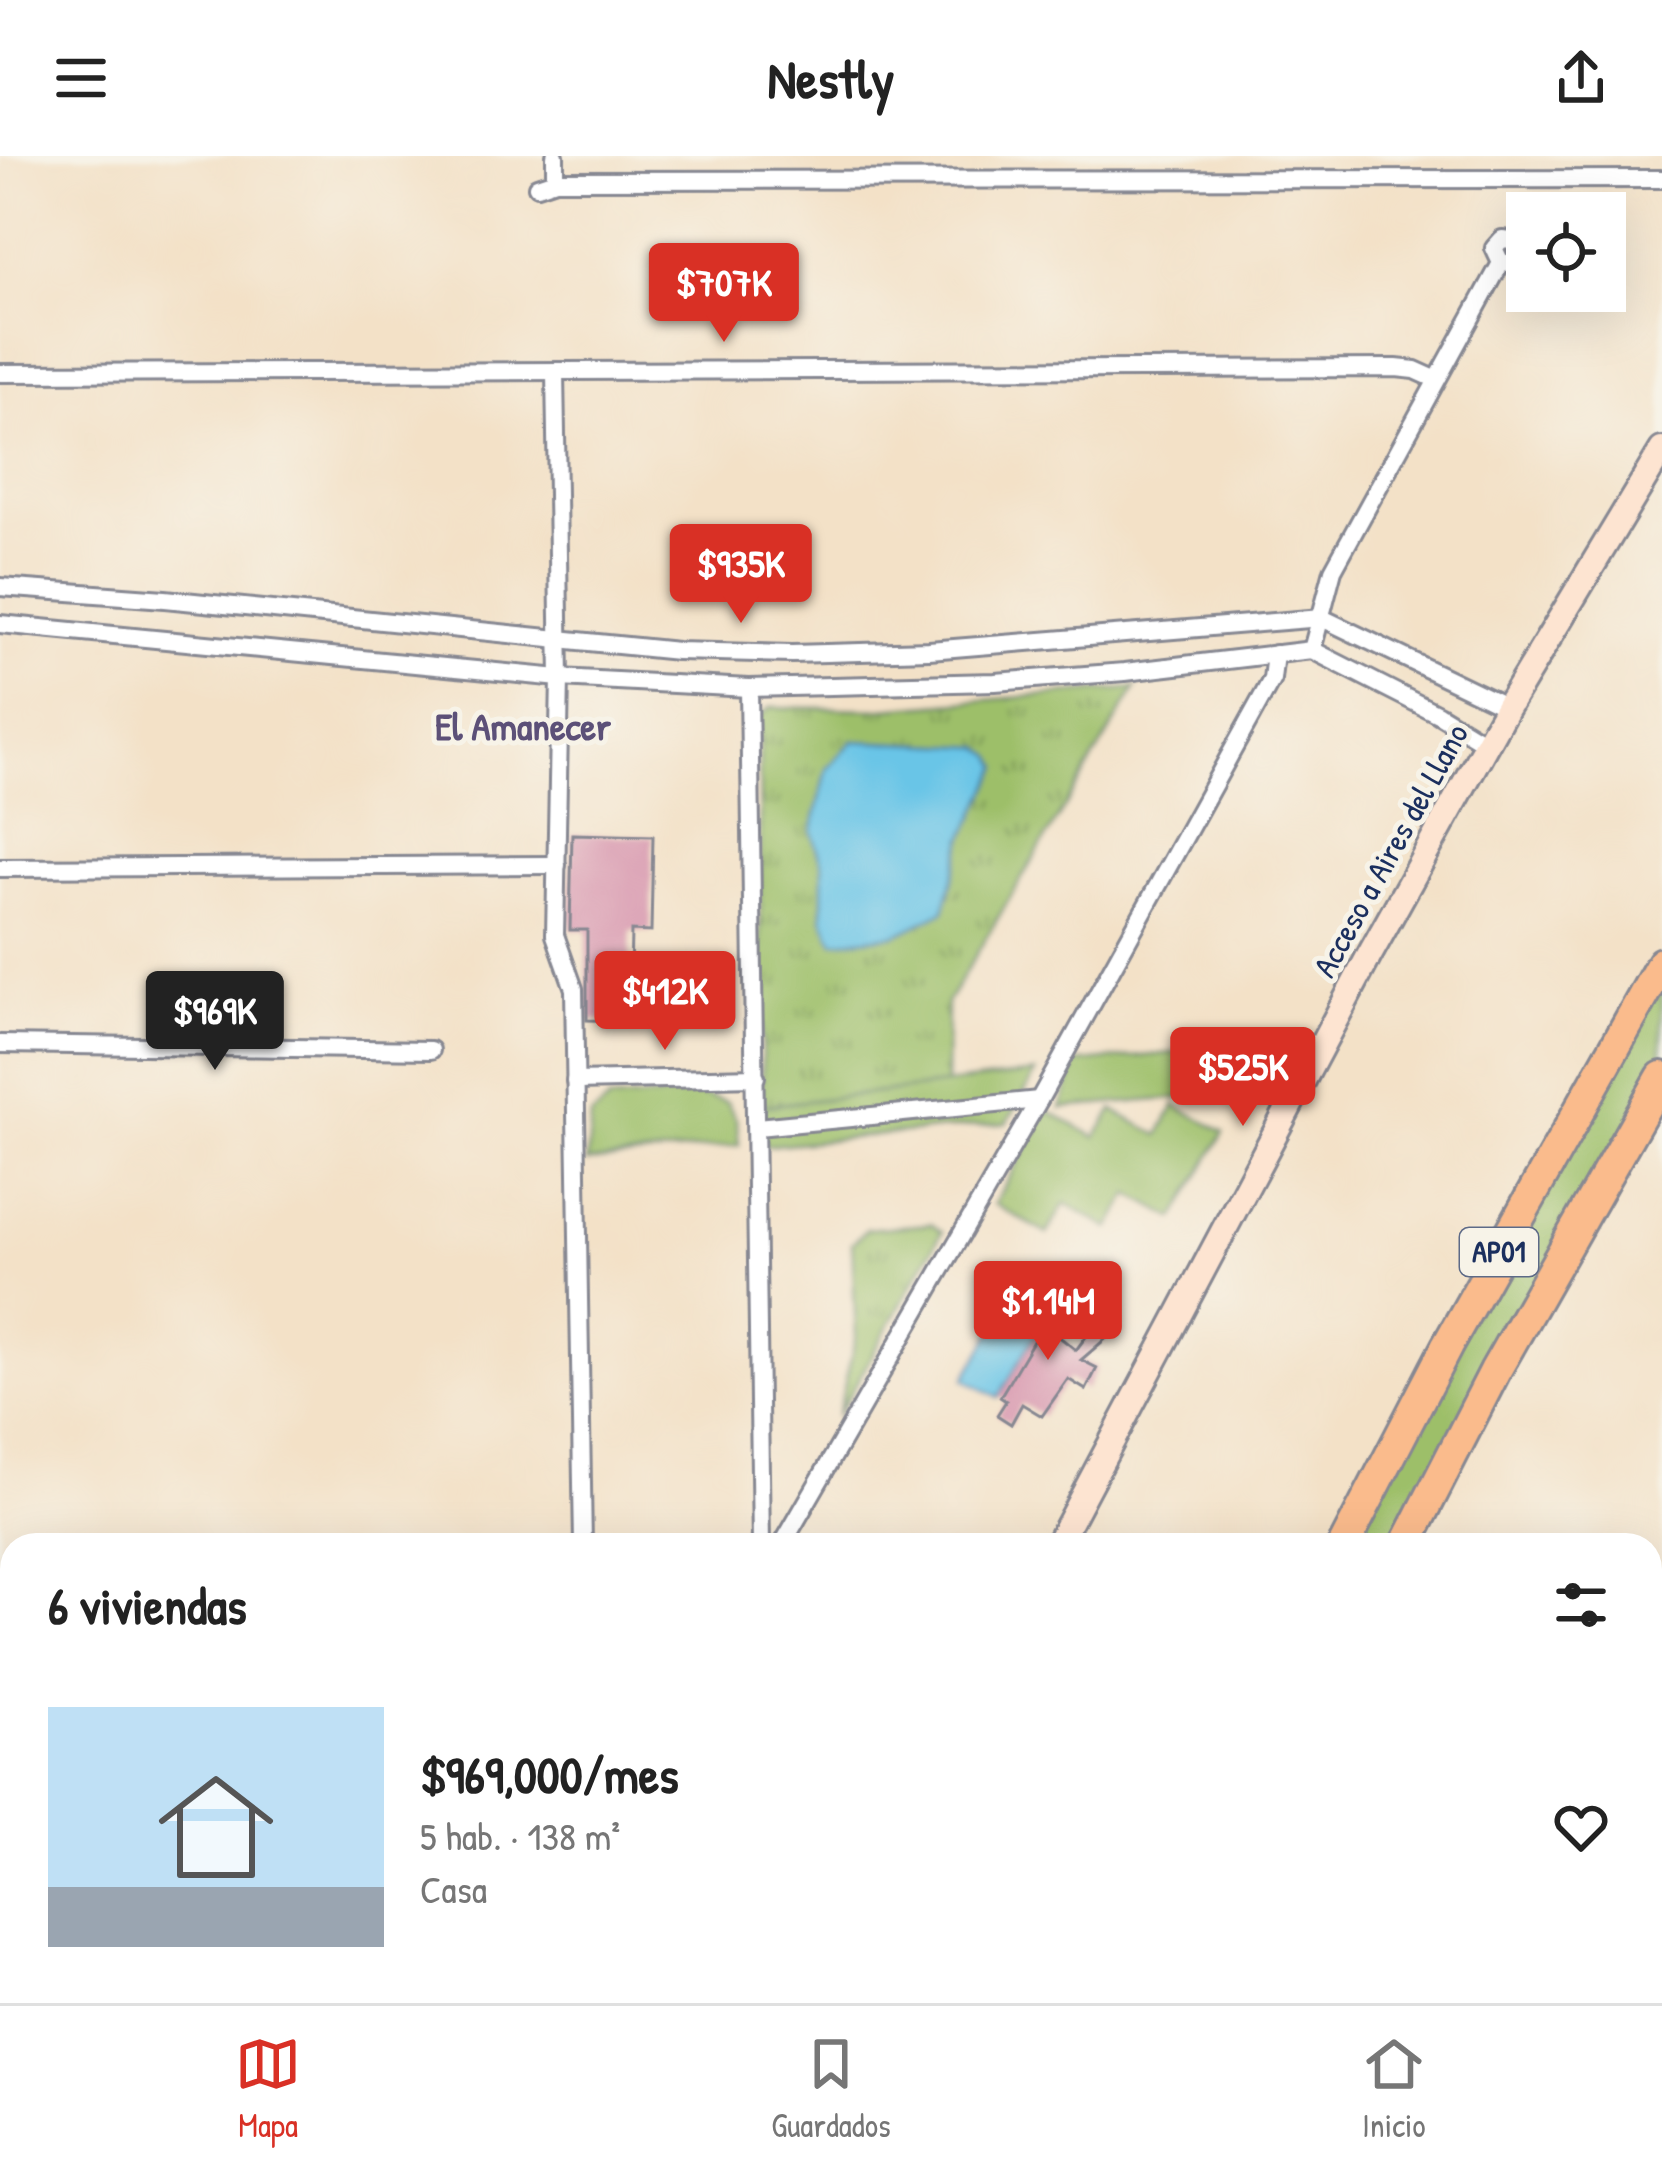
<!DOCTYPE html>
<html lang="es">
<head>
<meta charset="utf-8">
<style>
	:root { --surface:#fff; --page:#f2f2f2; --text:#222; --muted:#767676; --line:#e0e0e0; --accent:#d93025 }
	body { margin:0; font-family:"Patrick Hand",sans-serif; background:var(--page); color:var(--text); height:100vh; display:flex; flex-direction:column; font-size:45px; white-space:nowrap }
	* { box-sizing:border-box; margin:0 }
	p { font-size:39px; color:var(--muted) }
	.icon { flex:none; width:66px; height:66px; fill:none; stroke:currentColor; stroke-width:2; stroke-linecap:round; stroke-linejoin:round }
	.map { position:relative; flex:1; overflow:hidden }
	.panel { position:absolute; left:0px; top:1377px; width:1662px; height:471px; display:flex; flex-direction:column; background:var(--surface); border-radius:36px 36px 0 0; box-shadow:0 12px 48px #0002 }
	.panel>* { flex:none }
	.controls { position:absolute; left:1506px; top:36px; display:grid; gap:24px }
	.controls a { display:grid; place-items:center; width:120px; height:120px; border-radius:0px; background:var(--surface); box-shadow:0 12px 48px #0002; font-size:60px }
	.price { position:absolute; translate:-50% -102px; padding:0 27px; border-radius:12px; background:var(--accent); color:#fff; font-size:39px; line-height:78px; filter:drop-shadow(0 3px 6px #0008) }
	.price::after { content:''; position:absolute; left:50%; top:72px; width:36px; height:27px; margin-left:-18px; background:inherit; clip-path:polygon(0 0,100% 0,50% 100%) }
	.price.active { background:#222; color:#fff }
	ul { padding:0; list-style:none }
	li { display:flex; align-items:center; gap:36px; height:300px; padding:0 48px }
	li+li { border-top:3px solid var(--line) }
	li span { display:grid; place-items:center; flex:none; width:336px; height:240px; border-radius:0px; color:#555 }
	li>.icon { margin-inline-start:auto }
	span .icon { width:144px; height:144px; fill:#fffc; stroke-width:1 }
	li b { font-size:51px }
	h2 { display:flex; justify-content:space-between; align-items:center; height:144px; padding:0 48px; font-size:51px }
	header { display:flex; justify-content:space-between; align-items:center; height:156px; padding:0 48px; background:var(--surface); font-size:54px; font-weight:700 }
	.tab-bar { display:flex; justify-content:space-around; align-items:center; height:168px; border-top:3px solid var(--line); background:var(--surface); font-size:33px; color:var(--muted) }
	.tab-bar a { display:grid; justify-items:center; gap:6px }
	.tab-bar .active { color:var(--accent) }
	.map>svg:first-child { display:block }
	.green { fill:#9dbf69; stroke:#5c7764; stroke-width:3 }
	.park { fill:url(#park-tufts); stroke:#5c7764; stroke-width:3 }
	.water { fill:#69c5e7; stroke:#427aa2; stroke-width:3 }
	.building { fill:#d48ca7 }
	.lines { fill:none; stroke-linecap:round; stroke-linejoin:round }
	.street-casing { stroke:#878892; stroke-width:22 }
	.secondary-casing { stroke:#878892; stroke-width:30 }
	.highway-casing { stroke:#878892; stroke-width:36 }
	.street { stroke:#fff; stroke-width:16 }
	.secondary { stroke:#fde4d1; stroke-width:24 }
	.highway { stroke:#fabb8c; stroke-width:30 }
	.labels { text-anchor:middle; stroke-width:10; stroke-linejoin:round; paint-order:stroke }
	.shield { fill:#f7f3e8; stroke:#5d6a87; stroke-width:3 }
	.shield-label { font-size:30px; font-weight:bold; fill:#1b2f5e }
	.street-label { font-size:33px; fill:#1b2f5e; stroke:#f7f3e8 }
	.quarter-label { font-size:39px; font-weight:bold; fill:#5c5078; stroke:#f7f3e8 }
</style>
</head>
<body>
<header><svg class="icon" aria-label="menu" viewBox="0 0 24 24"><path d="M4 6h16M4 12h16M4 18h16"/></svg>Nestly<svg class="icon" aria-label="share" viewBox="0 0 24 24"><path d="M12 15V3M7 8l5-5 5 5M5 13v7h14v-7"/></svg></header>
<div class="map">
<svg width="1662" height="1847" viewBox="0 0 1662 1847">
	<defs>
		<pattern id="park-tufts" width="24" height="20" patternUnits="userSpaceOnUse" patternTransform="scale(3)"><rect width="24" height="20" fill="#9dbf69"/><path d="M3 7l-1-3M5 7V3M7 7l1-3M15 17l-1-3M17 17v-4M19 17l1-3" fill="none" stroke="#7f9c5a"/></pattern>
	</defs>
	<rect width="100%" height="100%" fill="#f7f3e8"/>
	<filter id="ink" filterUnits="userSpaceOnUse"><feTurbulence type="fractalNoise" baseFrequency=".00833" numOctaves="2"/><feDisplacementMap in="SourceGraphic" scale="24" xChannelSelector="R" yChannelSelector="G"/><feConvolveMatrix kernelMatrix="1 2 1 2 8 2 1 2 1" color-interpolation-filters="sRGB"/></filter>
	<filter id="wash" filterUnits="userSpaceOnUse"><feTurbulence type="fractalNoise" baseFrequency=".004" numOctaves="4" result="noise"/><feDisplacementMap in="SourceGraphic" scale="48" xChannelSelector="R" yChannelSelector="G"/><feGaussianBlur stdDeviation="2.7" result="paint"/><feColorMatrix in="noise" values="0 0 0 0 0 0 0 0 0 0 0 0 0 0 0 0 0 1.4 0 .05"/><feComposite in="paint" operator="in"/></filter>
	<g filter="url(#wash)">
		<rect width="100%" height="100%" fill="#f3e1c7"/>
		<g class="green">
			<path d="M 1662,807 L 1662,922 L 1406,1389 L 1344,1389 Z"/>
			<path d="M 1269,887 L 1241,937 L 1061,952 L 1076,907 Z"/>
			<path d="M 1036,917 L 1007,967 L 764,990 L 762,950 Z"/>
			<path d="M 696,938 L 727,946 L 737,965 L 739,989 L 587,1006 L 591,961 L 609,945 Z"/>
			<path d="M 1175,949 L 1224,976 L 1175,1063 L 1130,1038 L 1110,1073 L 1065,1047 L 1047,1078 L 994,1048 L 1047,954 L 1096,981 L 1113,954 L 1159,979 Z"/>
			<rect x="216" y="1836" width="143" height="11"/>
		</g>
		<g class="park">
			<path d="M 1136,532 L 947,847 L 946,929 L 762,950 L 759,561 L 771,551 L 872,553 Z"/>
			<path d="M 931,1068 L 942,1076 L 837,1261 L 856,1180 L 852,1087 L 867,1073 Z"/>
		</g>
		<g class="water">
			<path d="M 853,585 L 981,591 L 994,600 L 1000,611 L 964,682 L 944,755 L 895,779 L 834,786 L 823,762 L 823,709 L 812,676 L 827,613 Z"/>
			<path d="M 1007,1152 L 1040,1171 L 998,1242 L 965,1223 Z"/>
			<path d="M 605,1836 L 799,1836 L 789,1847 L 604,1847 Z"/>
		</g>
		<g id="blocks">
			<g class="building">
				<path d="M 572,678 L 653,680 L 651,776 L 631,775 L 629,865 L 587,864 L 587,774 L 570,774 Z"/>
				<path d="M 1017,1134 L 1057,1160 L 1048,1172 L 1076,1194 L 1100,1162 L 1117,1173 L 1081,1204 L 1097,1212 L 1086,1234 L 1068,1223 L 1042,1260 L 1022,1248 L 1011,1268 L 997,1259 L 1006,1245 L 1000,1241 L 1042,1170 L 1009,1148 Z"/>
			</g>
		</g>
	</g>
	<g filter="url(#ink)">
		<use href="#blocks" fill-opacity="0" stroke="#878892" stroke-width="3"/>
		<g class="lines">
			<g class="street-casing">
				<g id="street">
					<path d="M 555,0 L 555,24"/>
					<path d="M 537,30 L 555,24 L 1662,23"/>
					<path d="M 555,216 L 560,522 L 555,779 L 574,833 L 583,1389"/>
					<path d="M 0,217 L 1396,212 L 1415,214 L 1435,223"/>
					<path d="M 0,431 L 165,443 L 677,495 L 792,498 L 929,494 L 1322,462 L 1507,551"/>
					<path d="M 0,468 L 560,522 L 749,532 L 995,526 L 1125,516 L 1312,494 L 1438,558 L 1487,588"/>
					<path d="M 1312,494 L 1333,414 L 1501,107 L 1512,107 L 1520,99 L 1513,84 L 1502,83 L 1494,92 L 1501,107"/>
					<path d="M 749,532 L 761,1389"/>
					<path d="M 0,712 L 557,709"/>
					<path d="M 0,888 L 431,894"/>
					<path d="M 575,925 L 756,921"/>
					<path d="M 757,971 L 1039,944"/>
					<path d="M 782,1389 L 1039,944 L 1272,523 L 1275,498"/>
					<path d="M 1650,1539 L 1662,1539"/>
					<path d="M 0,1545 L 12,1545"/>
					<path d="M 181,1836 L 181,1847"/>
					<path d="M 206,1836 L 206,1847"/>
					<path d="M 370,1836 L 370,1847"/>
					<path d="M 396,1836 L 396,1847"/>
					<path d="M 1407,1847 L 1412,1836"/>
				</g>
			</g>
			<g class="secondary-casing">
				<g id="secondary">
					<path d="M 1057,1389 L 1369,800 L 1507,551 L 1662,294"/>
					<path d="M 864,1847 L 869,1836"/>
				</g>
			</g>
			<g class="highway-casing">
				<g id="highway">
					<path d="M 1344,1389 L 1447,1190 L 1662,807"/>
					<path d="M 1406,1389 L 1495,1215 L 1662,921"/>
					<path d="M 1110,1847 L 1116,1836"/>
					<path d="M 1174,1847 L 1180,1836"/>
				</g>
			</g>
			<use href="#street" class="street"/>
			<use href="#secondary" class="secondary"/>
			<use href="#highway" class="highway"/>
		</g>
	</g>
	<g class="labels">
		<rect class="shield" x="1460" y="1072" width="78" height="48" rx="9"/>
		<g class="shield-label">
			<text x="1499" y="1106">AP01</text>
		</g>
		<g class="street-label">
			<text transform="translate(1390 694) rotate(-61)" y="12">Acceso a Aires del Llano</text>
		</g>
		<g class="quarter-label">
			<text x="523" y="584">El Amanecer</text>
		</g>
	</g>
</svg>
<div class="controls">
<a><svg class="icon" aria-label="locate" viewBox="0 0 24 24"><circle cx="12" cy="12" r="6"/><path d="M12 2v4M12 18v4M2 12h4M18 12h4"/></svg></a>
</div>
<b class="price" style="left:724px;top:189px">$707K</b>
<b class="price" style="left:741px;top:470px">$935K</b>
<b class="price" style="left:665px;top:897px">$412K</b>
<b class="price active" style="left:215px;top:917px">$969K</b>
<b class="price" style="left:1243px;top:973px">$525K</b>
<b class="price" style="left:1048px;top:1207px">$1.14M</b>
<section class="panel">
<h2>6 viviendas<svg class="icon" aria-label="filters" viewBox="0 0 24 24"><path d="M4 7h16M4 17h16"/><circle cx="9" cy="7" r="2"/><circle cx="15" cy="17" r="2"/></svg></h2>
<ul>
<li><span style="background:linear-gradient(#bfe0f5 75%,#9aa5b1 0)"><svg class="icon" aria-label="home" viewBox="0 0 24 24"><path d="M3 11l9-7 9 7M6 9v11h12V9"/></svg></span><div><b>$969,000/mes</b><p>5 hab. · 138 m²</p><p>Casa</p></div><svg class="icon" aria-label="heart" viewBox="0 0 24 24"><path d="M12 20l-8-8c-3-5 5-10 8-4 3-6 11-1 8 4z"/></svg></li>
</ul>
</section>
</div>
<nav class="tab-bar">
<a class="active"><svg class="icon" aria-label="map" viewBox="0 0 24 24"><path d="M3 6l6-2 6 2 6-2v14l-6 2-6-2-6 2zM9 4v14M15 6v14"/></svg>Mapa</a>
<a><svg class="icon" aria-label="saved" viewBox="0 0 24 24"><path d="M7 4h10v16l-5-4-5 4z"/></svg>Guardados</a>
<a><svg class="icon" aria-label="home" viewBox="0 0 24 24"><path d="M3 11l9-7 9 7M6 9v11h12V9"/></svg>Inicio</a>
</nav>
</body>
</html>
